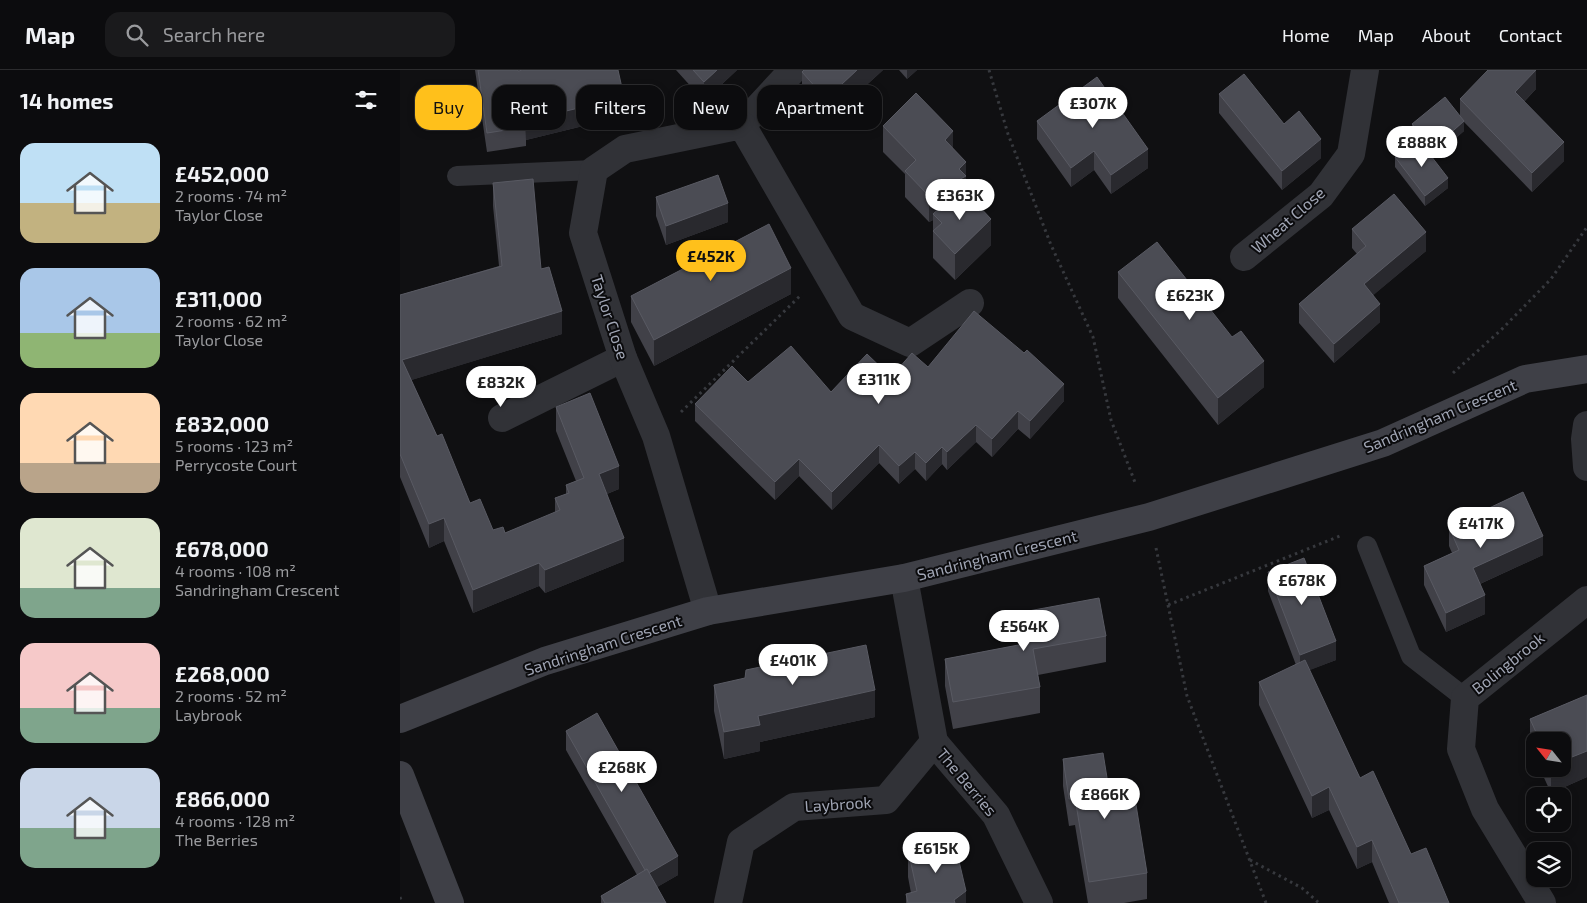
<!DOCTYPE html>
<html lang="en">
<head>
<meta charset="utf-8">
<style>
	:root { --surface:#0c0c0e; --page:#1a1a1c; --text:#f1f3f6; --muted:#9a9b9e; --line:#2c2c2e; --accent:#ffc01b }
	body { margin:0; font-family:"Exo 2",sans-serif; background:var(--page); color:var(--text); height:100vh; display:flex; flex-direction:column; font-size:19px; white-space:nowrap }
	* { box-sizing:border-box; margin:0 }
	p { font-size:16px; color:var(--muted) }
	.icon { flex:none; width:28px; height:28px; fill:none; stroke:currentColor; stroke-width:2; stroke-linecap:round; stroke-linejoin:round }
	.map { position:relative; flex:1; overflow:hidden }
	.panel { display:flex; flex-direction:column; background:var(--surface); width:400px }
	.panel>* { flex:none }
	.guide { position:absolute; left:15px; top:15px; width:475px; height:45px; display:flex; gap:10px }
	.needle { width:32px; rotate:300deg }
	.tools { position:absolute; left:1126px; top:662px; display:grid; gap:10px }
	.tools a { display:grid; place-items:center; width:45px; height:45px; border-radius:10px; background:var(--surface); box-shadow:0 2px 8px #0003,0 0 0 1px var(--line); font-size:25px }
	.price { position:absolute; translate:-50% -42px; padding:0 11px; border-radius:18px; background:#fff; color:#222; font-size:16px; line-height:32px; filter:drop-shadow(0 1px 2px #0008) }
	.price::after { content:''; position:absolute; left:50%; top:30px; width:15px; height:11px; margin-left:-8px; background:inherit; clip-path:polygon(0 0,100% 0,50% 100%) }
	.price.active { background:var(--accent); color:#111 }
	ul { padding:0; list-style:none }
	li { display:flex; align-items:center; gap:15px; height:125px; padding:0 20px }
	li span { display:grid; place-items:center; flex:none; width:140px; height:100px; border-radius:15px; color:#555 }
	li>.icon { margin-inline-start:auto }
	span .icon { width:60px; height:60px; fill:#fffc; stroke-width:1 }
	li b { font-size:21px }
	h2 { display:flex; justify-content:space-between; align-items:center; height:60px; padding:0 20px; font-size:21px }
	.chip { padding:0 18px; border-radius:15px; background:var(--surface); box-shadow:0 2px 8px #0003,0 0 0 1px var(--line); font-size:18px; line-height:45px }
	.chip.active { background:var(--accent); color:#111 }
	header { display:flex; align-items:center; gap:30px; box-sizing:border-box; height:70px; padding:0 25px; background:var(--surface); border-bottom:1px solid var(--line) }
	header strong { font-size:24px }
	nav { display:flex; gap:28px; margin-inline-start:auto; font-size:18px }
	.search { width:350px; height:45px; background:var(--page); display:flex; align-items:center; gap:12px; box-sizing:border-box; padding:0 18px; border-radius:15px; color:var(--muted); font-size:19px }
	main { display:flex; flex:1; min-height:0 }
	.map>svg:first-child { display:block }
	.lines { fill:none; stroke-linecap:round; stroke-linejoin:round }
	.path { stroke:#37393e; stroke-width:3; stroke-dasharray:2.5 4; stroke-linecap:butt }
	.lane { stroke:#313237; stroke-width:20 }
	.street { stroke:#313237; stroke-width:28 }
	.secondary { stroke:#3f4047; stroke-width:28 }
	.wall { fill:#414148 }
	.shaded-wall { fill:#29292e }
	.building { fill:#4b4c54; stroke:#595a63 }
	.labels { text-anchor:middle; stroke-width:4; stroke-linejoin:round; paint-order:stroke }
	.street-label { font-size:16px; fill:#a0a5b4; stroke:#0b0b0d }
</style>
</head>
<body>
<header>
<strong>Map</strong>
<div class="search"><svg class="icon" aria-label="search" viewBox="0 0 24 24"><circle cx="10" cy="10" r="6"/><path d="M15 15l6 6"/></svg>Search here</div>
<nav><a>Home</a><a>Map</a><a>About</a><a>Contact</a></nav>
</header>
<main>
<section class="panel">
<h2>14 homes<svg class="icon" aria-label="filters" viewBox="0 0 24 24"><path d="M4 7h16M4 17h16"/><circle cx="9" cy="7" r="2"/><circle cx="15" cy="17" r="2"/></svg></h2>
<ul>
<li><span style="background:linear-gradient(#bfe0f5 60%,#c2b280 0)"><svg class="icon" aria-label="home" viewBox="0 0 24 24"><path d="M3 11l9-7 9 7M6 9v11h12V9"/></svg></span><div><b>£452,000</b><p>2 rooms · 74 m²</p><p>Taylor Close</p></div></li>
<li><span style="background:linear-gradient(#a9c7e8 65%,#8fb573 0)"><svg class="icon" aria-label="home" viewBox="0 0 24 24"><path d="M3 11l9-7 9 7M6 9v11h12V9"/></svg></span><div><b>£311,000</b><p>2 rooms · 62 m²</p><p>Taylor Close</p></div></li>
<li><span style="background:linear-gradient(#ffd9b3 70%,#b9a48a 0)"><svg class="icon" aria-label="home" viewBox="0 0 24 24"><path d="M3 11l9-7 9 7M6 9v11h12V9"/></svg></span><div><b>£832,000</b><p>5 rooms · 123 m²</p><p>Perrycoste Court</p></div></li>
<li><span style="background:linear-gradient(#dfe7d0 70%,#7fa58c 0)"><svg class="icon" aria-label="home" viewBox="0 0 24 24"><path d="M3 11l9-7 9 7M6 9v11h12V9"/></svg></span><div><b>£678,000</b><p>4 rooms · 108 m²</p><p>Sandringham Crescent</p></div></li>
<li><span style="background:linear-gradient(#f6c9c9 65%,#7fa58c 0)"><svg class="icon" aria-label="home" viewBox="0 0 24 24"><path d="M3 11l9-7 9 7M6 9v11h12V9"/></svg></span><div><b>£268,000</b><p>2 rooms · 52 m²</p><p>Laybrook</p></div></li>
<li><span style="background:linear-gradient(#c9d6e8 60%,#7fa58c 0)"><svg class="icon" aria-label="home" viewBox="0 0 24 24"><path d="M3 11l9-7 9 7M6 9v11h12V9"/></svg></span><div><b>£866,000</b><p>4 rooms · 128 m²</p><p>The Berries</p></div></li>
</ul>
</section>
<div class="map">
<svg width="1187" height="833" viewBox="0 0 1187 833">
	<rect width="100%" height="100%" fill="#101012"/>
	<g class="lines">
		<g class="path">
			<path d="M 589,0 L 608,64 L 651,175 L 693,267 L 711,350 L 736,415"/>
			<path d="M 1053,303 L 1101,260 L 1151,209 L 1187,157"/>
			<path d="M 281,342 L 402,224"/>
			<path d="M 756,478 L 768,535 L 940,466"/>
			<path d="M 768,535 L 787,626 L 866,833"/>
			<path d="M 850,790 L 902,818 L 919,833"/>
			<path d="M 0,827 L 2,833"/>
		</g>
		<g class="lane">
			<path d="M 57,106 L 194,100"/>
			<path d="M 967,476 L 1011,586 L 1065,628"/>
		</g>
		<g class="street">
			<path d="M 342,55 L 393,0"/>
			<path d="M 844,187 L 921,125 L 951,84 L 965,0"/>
			<path d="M 102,348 L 223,288"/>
			<path d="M 1187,355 L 1185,369 L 1187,397"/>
			<path d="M 308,541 L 256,366 L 223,288 L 183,163 L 194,100 L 225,79 L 342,55 L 452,246 L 510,273 L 570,233"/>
			<path d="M 534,672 L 596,745 L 639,833"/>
			<path d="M 328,833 L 341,772 L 394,737 L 486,730 L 534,672 L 504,508"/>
			<path d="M 1142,833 L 1085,739 L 1061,679 L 1065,628 L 1187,530"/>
		</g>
		<g class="secondary">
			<path d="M 0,649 L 145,591 L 308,541 L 504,508 L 749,447 L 983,373 L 1125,309 L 1187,299"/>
			<path d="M 0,705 L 50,833"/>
		</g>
	</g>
	<g class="wall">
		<path d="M 75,0 L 118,0 L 118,1 L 224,46 L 126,70 L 126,76 L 87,82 Z"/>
		<path d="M 276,0 L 337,0 L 304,31 Z"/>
		<path d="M 483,0 L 426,52 L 402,26 L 402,2 Z"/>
		<path d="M 499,0 L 517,0 L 507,9 Z"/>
		<path d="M 1136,19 L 1124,32 L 1164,91 L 1132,122 L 1064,52 L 1064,61 L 1035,86 L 1018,70 L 1048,118 L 1025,136 L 995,97 L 995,87 L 1017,69 L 1012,64 L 1012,54 L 1060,46 L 1060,29 Z"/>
		<path d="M 819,24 L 884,54 L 921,88 L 882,120 L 819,43 Z"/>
		<path d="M 637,51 L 748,98 L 711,124 L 694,100 L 671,117 L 637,69 Z"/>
		<path d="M 483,56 L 553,79 L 566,92 L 566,122 L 591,175 L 555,210 L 533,188 L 533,150 L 529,152 L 505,127 L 505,104 L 483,82 Z"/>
		<path d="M 93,113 L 141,199 L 162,264 L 11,310 L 37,366 L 70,433 L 93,460 L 105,463 L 155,443 L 155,428 L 166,424 L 166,415 L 176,411 L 156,361 L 156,337 L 219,419 L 207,424 L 224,491 L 145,523 L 139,516 L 73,543 L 44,471 L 29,478 L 0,407 L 0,225 L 99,196 L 93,136 Z"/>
		<path d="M 256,127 L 328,152 L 266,175 L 256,146 Z"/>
		<path d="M 952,159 L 1026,181 L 973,225 L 980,252 L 934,293 L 899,253 L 899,234 L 957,184 L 952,178 Z"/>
		<path d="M 718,202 L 832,267 L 864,317 L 818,355 L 718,228 Z"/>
		<path d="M 391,224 L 254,296 L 231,252 L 231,226 Z"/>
		<path d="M 528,297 L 664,331 L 630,369 L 618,359 L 592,387 L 576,372 L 547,400 L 542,394 L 526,411 L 515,399 L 499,414 L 479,393 L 432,440 L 399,406 L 375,430 L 295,351 L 295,334 L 348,312 L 431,322 L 491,307 Z"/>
		<path d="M 1049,457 L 1143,485 L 1080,514 L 1085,544 L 1046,562 L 1024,515 L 1024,496 L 1052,483 L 1049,476 Z"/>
		<path d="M 868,502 L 936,590 L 909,600 L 960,708 L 1011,784 L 1049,833 L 989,833 L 972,792 L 957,799 L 929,740 L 912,748 L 859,635 L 859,612 L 896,595 L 868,521 Z"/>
		<path d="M 623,542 L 706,566 L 706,592 L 638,605 L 640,617 L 640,643 L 553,659 L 545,616 L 545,589 L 624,574 L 623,568 Z"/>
		<path d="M 314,615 L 475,647 L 360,672 L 360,681 L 324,689 L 314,641 Z"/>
		<path d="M 1187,625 L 1187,707 L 1151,723 L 1140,699 L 1162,699 L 1162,671 L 1135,671 L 1135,686 L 1130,675 L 1130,649 Z"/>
		<path d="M 166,661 L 278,805 L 257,817 L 266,833 L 201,833 L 201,826 L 237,805 L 166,680 Z"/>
		<path d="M 663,689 L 708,714 L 747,803 L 747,829 L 724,833 L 688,833 L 675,755 L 669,756 L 663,716 Z"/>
		<path d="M 508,780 L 566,833 L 506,833 L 506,824 L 511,823 L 508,807 Z"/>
	</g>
	<g class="shaded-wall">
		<path d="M 317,0 L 337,0 L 304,31 L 304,12 Z"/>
		<path d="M 457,0 L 483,0 L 426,52 L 426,29 Z"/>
		<path d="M 507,0 L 517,0 L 507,9 Z"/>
		<path d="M 1136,0 L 1136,19 L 1115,41 L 1115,22 Z"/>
		<path d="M 224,27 L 224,46 L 126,70 L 125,51 Z"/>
		<path d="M 1064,51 L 1064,61 L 1035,86 L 1035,77 Z"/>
		<path d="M 553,61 L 553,88 L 545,70 Z"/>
		<path d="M 921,69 L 921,88 L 882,120 L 882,101 Z"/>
		<path d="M 1164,72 L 1164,91 L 1132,122 L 1132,103 Z"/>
		<path d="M 748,79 L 748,98 L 711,124 L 711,105 Z"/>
		<path d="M 694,81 L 694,100 L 671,117 L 671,98 Z"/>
		<path d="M 566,92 L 566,133 L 533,144 L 533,150 L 529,152 L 529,126 Z"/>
		<path d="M 1048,108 L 1048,118 L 1025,136 L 1025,126 Z"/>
		<path d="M 328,133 L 328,152 L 266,175 L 266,156 Z"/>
		<path d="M 591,149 L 591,175 L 555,210 L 555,184 Z"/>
		<path d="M 1026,162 L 1026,181 L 964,233 L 964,214 Z"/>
		<path d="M 391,198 L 391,224 L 254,296 L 254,270 Z"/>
		<path d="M 980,234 L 980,252 L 934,293 L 934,274 Z"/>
		<path d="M 162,241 L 162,264 L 2,313 L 2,290 Z"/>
		<path d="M 864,291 L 864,317 L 818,355 L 818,328 Z"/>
		<path d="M 664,314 L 664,331 L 630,369 L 630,351 Z"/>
		<path d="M 618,341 L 618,359 L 592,387 L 592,369 Z"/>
		<path d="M 576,355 L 576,372 L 547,400 L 547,382 Z"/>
		<path d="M 479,375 L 479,393 L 432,440 L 432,422 Z"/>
		<path d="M 542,377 L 542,394 L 526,411 L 526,393 Z"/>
		<path d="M 515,382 L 515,399 L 499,414 L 499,396 Z"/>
		<path d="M 399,389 L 399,406 L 375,430 L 375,412 Z"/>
		<path d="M 219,396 L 219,419 L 199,427 L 199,404 Z"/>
		<path d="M 44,448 L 44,471 L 29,478 L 29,454 Z"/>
		<path d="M 1143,466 L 1143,485 L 1073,517 L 1073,498 Z"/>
		<path d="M 224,468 L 224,491 L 145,523 L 145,500 Z"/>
		<path d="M 139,493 L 139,516 L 73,543 L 73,520 Z"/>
		<path d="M 1085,525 L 1085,544 L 1046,562 L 1046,543 Z"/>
		<path d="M 936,571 L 936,590 L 900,604 L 900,585 Z"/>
		<path d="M 475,620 L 475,647 L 360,672 L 360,681 L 324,689 L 324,662 L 358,646 Z"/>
		<path d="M 1187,681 L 1187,707 L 1151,723 L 1151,699 L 1162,699 L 1162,691 Z"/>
		<path d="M 929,717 L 929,740 L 912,748 L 912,726 Z"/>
		<path d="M 972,770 L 972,792 L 957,799 L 957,777 Z"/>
		<path d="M 278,786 L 278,805 L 247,823 L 247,804 Z"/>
		<path d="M 566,821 L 566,833 L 554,833 L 554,830 Z"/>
	</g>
	<g class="building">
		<path d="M 78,0 L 118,0 L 118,1 L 123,0 L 218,0 L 224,27 L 125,51 L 126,57 L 87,63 Z"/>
		<path d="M 293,0 L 317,0 L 304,12 Z"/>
		<path d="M 404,0 L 457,0 L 426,29 L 402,2 Z"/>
		<path d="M 1088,0 L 1136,0 L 1115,22 L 1164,72 L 1132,103 L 1060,29 Z"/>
		<path d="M 844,4 L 884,54 L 899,41 L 921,69 L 882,101 L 819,24 Z"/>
		<path d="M 697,7 L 748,79 L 711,105 L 694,81 L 671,98 L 637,51 Z"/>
		<path d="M 516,23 L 553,61 L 545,70 L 566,92 L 559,99 L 566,106 L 529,126 L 505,101 L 516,90 L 483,56 Z"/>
		<path d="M 1045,27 L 1064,51 L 1035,77 L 1012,54 Z"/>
		<path d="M 1018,69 L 1048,108 L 1025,126 L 995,87 Z"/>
		<path d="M 318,105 L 328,133 L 266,156 L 256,127 Z"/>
		<path d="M 133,109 L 141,199 L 149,197 L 162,241 L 2,290 L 37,366 L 42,364 L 70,433 L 80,429 L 93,460 L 103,457 L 105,463 L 160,440 L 155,428 L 169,423 L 166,415 L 184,408 L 156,337 L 190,323 L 219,396 L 199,404 L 224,468 L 145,500 L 139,493 L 73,520 L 44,448 L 29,454 L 0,384 L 0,225 L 102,196 L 93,113 Z"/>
		<path d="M 562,118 L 591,149 L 555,184 L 533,161 L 542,153 L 533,144 Z"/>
		<path d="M 994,124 L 1026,162 L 964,214 L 980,234 L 934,274 L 899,234 L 966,176 L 952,159 Z"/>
		<path d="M 369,154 L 391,198 L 254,270 L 231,226 Z"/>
		<path d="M 757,172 L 832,267 L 841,261 L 864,291 L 818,328 L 718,202 Z"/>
		<path d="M 574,241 L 624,283 L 627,280 L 664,314 L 630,351 L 618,341 L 592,369 L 576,355 L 547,382 L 542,377 L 526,393 L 515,382 L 499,396 L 479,375 L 432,422 L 399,389 L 375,412 L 295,334 L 332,296 L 348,312 L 391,276 L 431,322 L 467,284 L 491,307 L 512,283 L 528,297 Z"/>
		<path d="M 1123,422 L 1143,466 L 1073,498 L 1085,525 L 1046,543 L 1024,496 L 1059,480 L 1049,457 Z"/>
		<path d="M 904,488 L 936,571 L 900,585 L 868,502 Z"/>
		<path d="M 699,528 L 706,566 L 633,579 L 640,617 L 553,632 L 545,589 L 629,573 L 623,542 Z"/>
		<path d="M 466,575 L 475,620 L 358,646 L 360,655 L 324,662 L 314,615 L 345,608 L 346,600 Z"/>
		<path d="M 905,590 L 960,708 L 973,701 L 1011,784 L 1026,778 L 1049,833 L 999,833 L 972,770 L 957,777 L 929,717 L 912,726 L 859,612 Z"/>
		<path d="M 1187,625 L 1187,681 L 1162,691 L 1162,671 L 1140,671 L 1130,649 Z"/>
		<path d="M 197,643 L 278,786 L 249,803 L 247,799 L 245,800 L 166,661 Z"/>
		<path d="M 703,683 L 708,714 L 732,710 L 747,803 L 689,812 L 675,728 L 669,729 L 663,689 Z"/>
		<path d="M 554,770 L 566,821 L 554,830 L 555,833 L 508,833 L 506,824 L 517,821 L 508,780 Z"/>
		<path d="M 247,799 L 266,833 L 205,833 L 201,826 Z"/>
	</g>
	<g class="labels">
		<g class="street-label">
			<text transform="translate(888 150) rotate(-41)" y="6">Wheat Close</text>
			<text transform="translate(210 247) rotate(72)" y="6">Taylor Close</text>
			<text transform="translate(1040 346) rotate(-23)" y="6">Sandringham Crescent</text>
			<text transform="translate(597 485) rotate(-14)" y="6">Sandringham Crescent</text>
			<text transform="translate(203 575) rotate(-18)" y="6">Sandringham Crescent</text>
			<text transform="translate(1108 593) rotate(-39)" y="6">Bolingbrook</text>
			<text transform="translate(567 712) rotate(50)" y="6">The Berries</text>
			<text transform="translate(438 734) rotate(-4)" y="6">Laybrook</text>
		</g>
	</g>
</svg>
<div class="tools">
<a><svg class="needle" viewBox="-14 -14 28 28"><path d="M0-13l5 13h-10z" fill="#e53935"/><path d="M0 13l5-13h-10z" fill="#9a9b9e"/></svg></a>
<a><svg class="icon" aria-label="locate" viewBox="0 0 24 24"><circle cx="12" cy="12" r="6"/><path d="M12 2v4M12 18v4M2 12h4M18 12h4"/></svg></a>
<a><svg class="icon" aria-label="layers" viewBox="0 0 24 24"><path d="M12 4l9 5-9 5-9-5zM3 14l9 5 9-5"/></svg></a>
</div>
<b class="price" style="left:693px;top:59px">£307K</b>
<b class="price" style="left:1022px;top:98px">£888K</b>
<b class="price" style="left:560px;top:151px">£363K</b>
<b class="price active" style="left:311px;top:212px">£452K</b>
<b class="price" style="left:790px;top:251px">£623K</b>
<b class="price" style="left:479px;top:335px">£311K</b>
<b class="price" style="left:101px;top:338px">£832K</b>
<b class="price" style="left:1081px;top:479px">£417K</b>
<b class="price" style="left:902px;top:536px">£678K</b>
<b class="price" style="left:624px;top:582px">£564K</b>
<b class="price" style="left:393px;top:616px">£401K</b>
<b class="price" style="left:222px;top:723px">£268K</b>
<b class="price" style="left:705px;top:750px">£866K</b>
<b class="price" style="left:536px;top:804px">£615K</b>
<div class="guide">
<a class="chip active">Buy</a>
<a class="chip">Rent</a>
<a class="chip">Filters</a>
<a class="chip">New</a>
<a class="chip">Apartment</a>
</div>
</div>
</main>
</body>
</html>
